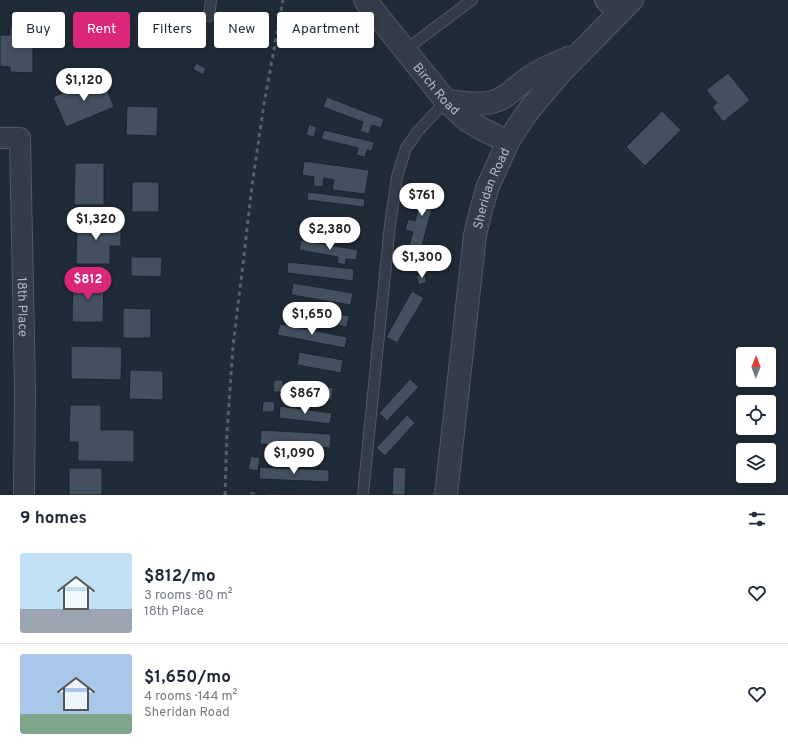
<!DOCTYPE html>
<html lang="en">
<head>
<meta charset="utf-8">
<style>
	:root { --surface:#fff; --page:#f2f2f3; --text:#1f2937; --muted:#747a83; --line:#e0e1e3; --accent:#db2777 }
	body { margin:0; font-family:Overpass,sans-serif; background:var(--page); color:var(--text); height:100vh; display:flex; flex-direction:column; font-size:15px; white-space:nowrap }
	* { box-sizing:border-box; margin:0 }
	p { font-size:13px; color:var(--muted) }
	.icon { flex:none; width:22px; height:22px; fill:none; stroke:currentColor; stroke-width:2; stroke-linecap:round; stroke-linejoin:round }
	.map { position:relative; height:495px; overflow:hidden }
	.side { display:flex; flex-direction:column; background:var(--surface); flex:1 }
	.side>* { flex:none }
	.guide { position:absolute; left:12px; top:12px; width:400px; height:36px; display:flex; gap:8px }
	.needle { width:26px; rotate:1deg }
	.tools { position:absolute; left:736px; top:347px; display:grid; gap:8px }
	.tools a { display:grid; place-items:center; width:40px; height:40px; border-radius:4px; background:var(--surface); box-shadow:0 2px 6px #0003; font-size:20px }
	.price { position:absolute; translate:-50% -34px; padding:0 9px; border-radius:14px; background:#fff; color:#222; font-size:13px; line-height:26px; filter:drop-shadow(0 1px 2px #0008) }
	.price::after { content:''; position:absolute; left:50%; top:24px; width:12px; height:9px; margin-left:-6px; background:inherit; clip-path:polygon(0 0,100% 0,50% 100%) }
	.price.current { background:var(--accent); color:#fff }
	ul { padding:0; list-style:none }
	li { display:flex; align-items:center; gap:12px; height:100px; padding:0 20px }
	li+li { border-top:1px solid var(--line) }
	li span { display:grid; place-items:center; flex:none; width:112px; height:80px; border-radius:4px; color:#555 }
	li>.icon { margin-inline-start:auto }
	span .icon { width:48px; height:48px; fill:#fffc; stroke-width:1 }
	li b { font-size:17px }
	h2 { display:flex; justify-content:space-between; align-items:center; height:48px; padding:0 20px; font-size:17px }
	.tag { padding:0 14px; border-radius:4px; background:var(--surface); box-shadow:0 2px 6px #0003; font-size:14px; line-height:36px }
	.tag.current { background:var(--accent); color:#fff }
	.map>svg:first-child { display:block }
	.building { fill:#42505f; stroke:#1a232e }
	.lines { fill:none; stroke-linecap:round; stroke-linejoin:round }
	.service-casing { stroke:#505a66; stroke-width:12 }
	.minor-casing { stroke:#505a66; stroke-width:22 }
	.tertiary-casing { stroke:#505a66; stroke-width:24 }
	.service { stroke:#333c48; stroke-width:10 }
	.minor { stroke:#333c48; stroke-width:20 }
	.tertiary { stroke:#333c48; stroke-width:22 }
	.rail { stroke:#54616f; stroke-width:3; stroke-dasharray:4 4; stroke-linecap:butt }
	.labels { text-anchor:middle; stroke-width:3; stroke-linejoin:round; paint-order:stroke }
	.street-label { font-size:13px; fill:#adb7c5; stroke:#18212c }
</style>
</head>
<body>
<div class="map">
<svg width="788" height="495" viewBox="0 0 788 495">
	<rect width="100%" height="100%" fill="#1f2b37"/>
	<g class="building">
		<path d="M 43,14 L 65,14 L 65,40 L 42,39 Z"/>
		<path d="M 10,27 L 30,27 L 30,35 L 33,35 L 33,73 L 10,72 L 10,67 L 0,66 L 0,35 L 10,35 Z"/>
		<path d="M 196,63 L 206,68 L 203,75 L 193,69 Z"/>
		<path d="M 728,73 L 750,100 L 723,122 L 712,107 L 717,103 L 706,90 Z"/>
		<path d="M 102,76 L 114,107 L 66,127 L 53,97 Z"/>
		<path d="M 327,97 L 384,119 L 381,128 L 372,125 L 369,134 L 360,131 L 363,122 L 323,107 Z"/>
		<path d="M 127,106 L 158,107 L 157,136 L 126,135 Z"/>
		<path d="M 662,111 L 681,130 L 645,166 L 626,147 Z"/>
		<path d="M 309,124 L 317,127 L 314,137 L 306,135 Z"/>
		<path d="M 324,130 L 374,142 L 372,151 L 367,150 L 365,157 L 356,155 L 358,148 L 321,139 Z"/>
		<path d="M 304,161 L 369,170 L 365,194 L 332,190 L 334,180 L 324,178 L 323,187 L 313,186 L 314,177 L 302,175 Z"/>
		<path d="M 75,163 L 104,163 L 104,205 L 74,205 Z"/>
		<rect x="132" y="182" width="27" height="30"/>
		<path d="M 425,184 L 438,187 L 421,249 L 409,246 L 413,232 L 405,230 L 408,219 L 415,221 Z"/>
		<path d="M 308,192 L 365,199 L 364,207 L 307,200 Z"/>
		<path d="M 77,220 L 110,220 L 110,225 L 121,225 L 121,246 L 110,246 L 110,264 L 76,264 Z"/>
		<path d="M 305,220 L 361,229 L 359,239 L 350,237 L 349,244 L 340,242 L 341,237 L 303,231 Z"/>
		<path d="M 301,240 L 358,250 L 356,260 L 346,259 L 345,265 L 337,263 L 338,257 L 299,250 Z"/>
		<path d="M 131,257 L 162,257 L 161,277 L 131,276 Z"/>
		<path d="M 288,262 L 354,269 L 353,281 L 287,273 Z"/>
		<path d="M 424,273 L 427,282 L 419,285 L 416,276 Z"/>
		<path d="M 73,280 L 104,281 L 103,322 L 72,322 Z"/>
		<path d="M 293,283 L 353,293 L 351,305 L 291,295 Z"/>
		<path d="M 412,291 L 424,298 L 397,343 L 386,337 Z"/>
		<path d="M 289,305 L 349,316 L 347,327 L 287,315 Z"/>
		<path d="M 123,308 L 151,309 L 151,338 L 123,338 Z"/>
		<path d="M 280,324 L 347,337 L 345,348 L 277,335 Z"/>
		<path d="M 71,346 L 122,347 L 121,380 L 71,379 Z"/>
		<path d="M 299,352 L 343,360 L 341,373 L 297,365 Z"/>
		<path d="M 130,370 L 163,371 L 163,400 L 129,399 Z"/>
		<path d="M 410,379 L 419,387 L 387,421 L 379,413 Z"/>
		<path d="M 274,380 L 283,380 L 283,392 L 273,392 Z"/>
		<path d="M 286,382 L 333,388 L 332,400 L 322,399 L 321,407 L 309,405 L 310,398 L 284,395 Z"/>
		<path d="M 263,401 L 275,402 L 274,412 L 262,412 Z"/>
		<path d="M 70,405 L 101,405 L 101,430 L 134,430 L 134,462 L 78,461 L 78,442 L 69,442 Z"/>
		<path d="M 280,406 L 332,413 L 330,424 L 279,418 Z"/>
		<path d="M 407,415 L 415,423 L 385,456 L 376,448 Z"/>
		<path d="M 261,430 L 331,434 L 330,448 L 260,444 Z"/>
		<path d="M 251,456 L 260,458 L 258,471 L 248,469 Z"/>
		<path d="M 260,467 L 329,470 L 329,482 L 259,479 Z"/>
		<path d="M 393,467 L 406,468 L 405,495 L 392,495 Z"/>
		<rect x="69" y="468" width="33" height="27"/>
		<path d="M 249,491 L 256,492 L 256,495 L 249,495 Z"/>
		<path d="M 267,493 L 294,495 L 267,495 Z"/>
	</g>
	<g class="lines">
		<g class="service-casing">
			<g id="service">
				<path d="M 209,16 L 211,0"/>
				<path d="M 405,50 L 472,0"/>
				<path d="M 363,495 L 390,225 L 397,177 L 406,148 L 418,131 L 446,101"/>
			</g>
		</g>
		<g class="minor-casing">
			<g id="minor">
				<path d="M 605,0 L 618,13"/>
				<path id="s1" d="M 0,138 L 20,138 L 25,390 L 24,495"/>
			</g>
		</g>
		<g class="tertiary-casing">
			<g id="tertiary">
				<path id="s2" d="M 365,0 L 446,101 L 468,121 L 480,128 L 508,142"/>
				<path d="M 446,101 C 461,102 477,106 492,102 C 507,99 517,85 530,77 C 542,69 556,63 568,58"/>
				<path id="s3" d="M 446,495 L 475,235 L 481,210 L 488,186 L 508,142 L 518,126 L 529,110 L 561,72 L 632,0"/>
			</g>
		</g>
		<use href="#service" class="service"/>
		<use href="#minor" class="minor"/>
		<use href="#tertiary" class="tertiary"/>
		<path class="rail" d="M 225,495 L 227,432 L 233,346 L 243,264 L 252,186 L 264,104 L 283,0"/>
	</g>
	<g class="labels">
		<g class="street-label">
			<text dy="5" stroke="none"><textPath href="#s2" startOffset="114">Birch Road</textPath></text>
			<text dy="5" stroke="none"><textPath href="#s3" startOffset="311">Sheridan Road</textPath></text>
			<text dy="5" stroke="none"><textPath href="#s1" startOffset="189">18th Place</textPath></text>
		</g>
	</g>
</svg>
<div class="tools">
<a><svg class="needle" viewBox="-14 -14 28 28"><path d="M0-13l5 13h-10z" fill="#e53935"/><path d="M0 13l5-13h-10z" fill="#747a83"/></svg></a>
<a><svg class="icon" aria-label="locate" viewBox="0 0 24 24"><circle cx="12" cy="12" r="6"/><path d="M12 2v4M12 18v4M2 12h4M18 12h4"/></svg></a>
<a><svg class="icon" aria-label="layers" viewBox="0 0 24 24"><path d="M12 4l9 5-9 5-9-5zM3 14l9 5 9-5"/></svg></a>
</div>
<b class="price" style="left:84px;top:102px">$1,120</b>
<b class="price" style="left:422px;top:217px">$761</b>
<b class="price" style="left:96px;top:241px">$1,320</b>
<b class="price" style="left:330px;top:251px">$2,380</b>
<b class="price" style="left:422px;top:279px">$1,300</b>
<b class="price current" style="left:88px;top:301px">$812</b>
<b class="price" style="left:312px;top:336px">$1,650</b>
<b class="price" style="left:305px;top:415px">$867</b>
<b class="price" style="left:294px;top:475px">$1,090</b>
<div class="guide">
<a class="tag">Buy</a>
<a class="tag current">Rent</a>
<a class="tag">Filters</a>
<a class="tag">New</a>
<a class="tag">Apartment</a>
</div>
</div>
<section class="side">
<h2>9 homes<svg class="icon" aria-label="filters" viewBox="0 0 24 24"><path d="M4 7h16M4 17h16"/><circle cx="9" cy="7" r="2"/><circle cx="15" cy="17" r="2"/></svg></h2>
<ul>
<li><span style="background:linear-gradient(#bfe0f5 70%,#9aa5b1 0)"><svg class="icon" aria-label="home" viewBox="0 0 24 24"><path d="M3 11l9-7 9 7M6 9v11h12V9"/></svg></span><div><b>$812/mo</b><p>3 rooms · 80 m²</p><p>18th Place</p></div><svg class="icon" aria-label="heart" viewBox="0 0 24 24"><path d="M12 20l-8-8c-3-5 5-10 8-4 3-6 11-1 8 4z"/></svg></li>
<li><span style="background:linear-gradient(#a9c7e8 75%,#7fa58c 0)"><svg class="icon" aria-label="home" viewBox="0 0 24 24"><path d="M3 11l9-7 9 7M6 9v11h12V9"/></svg></span><div><b>$1,650/mo</b><p>4 rooms · 144 m²</p><p>Sheridan Road</p></div><svg class="icon" aria-label="heart" viewBox="0 0 24 24"><path d="M12 20l-8-8c-3-5 5-10 8-4 3-6 11-1 8 4z"/></svg></li>
</ul>
</section>
</body>
</html>
